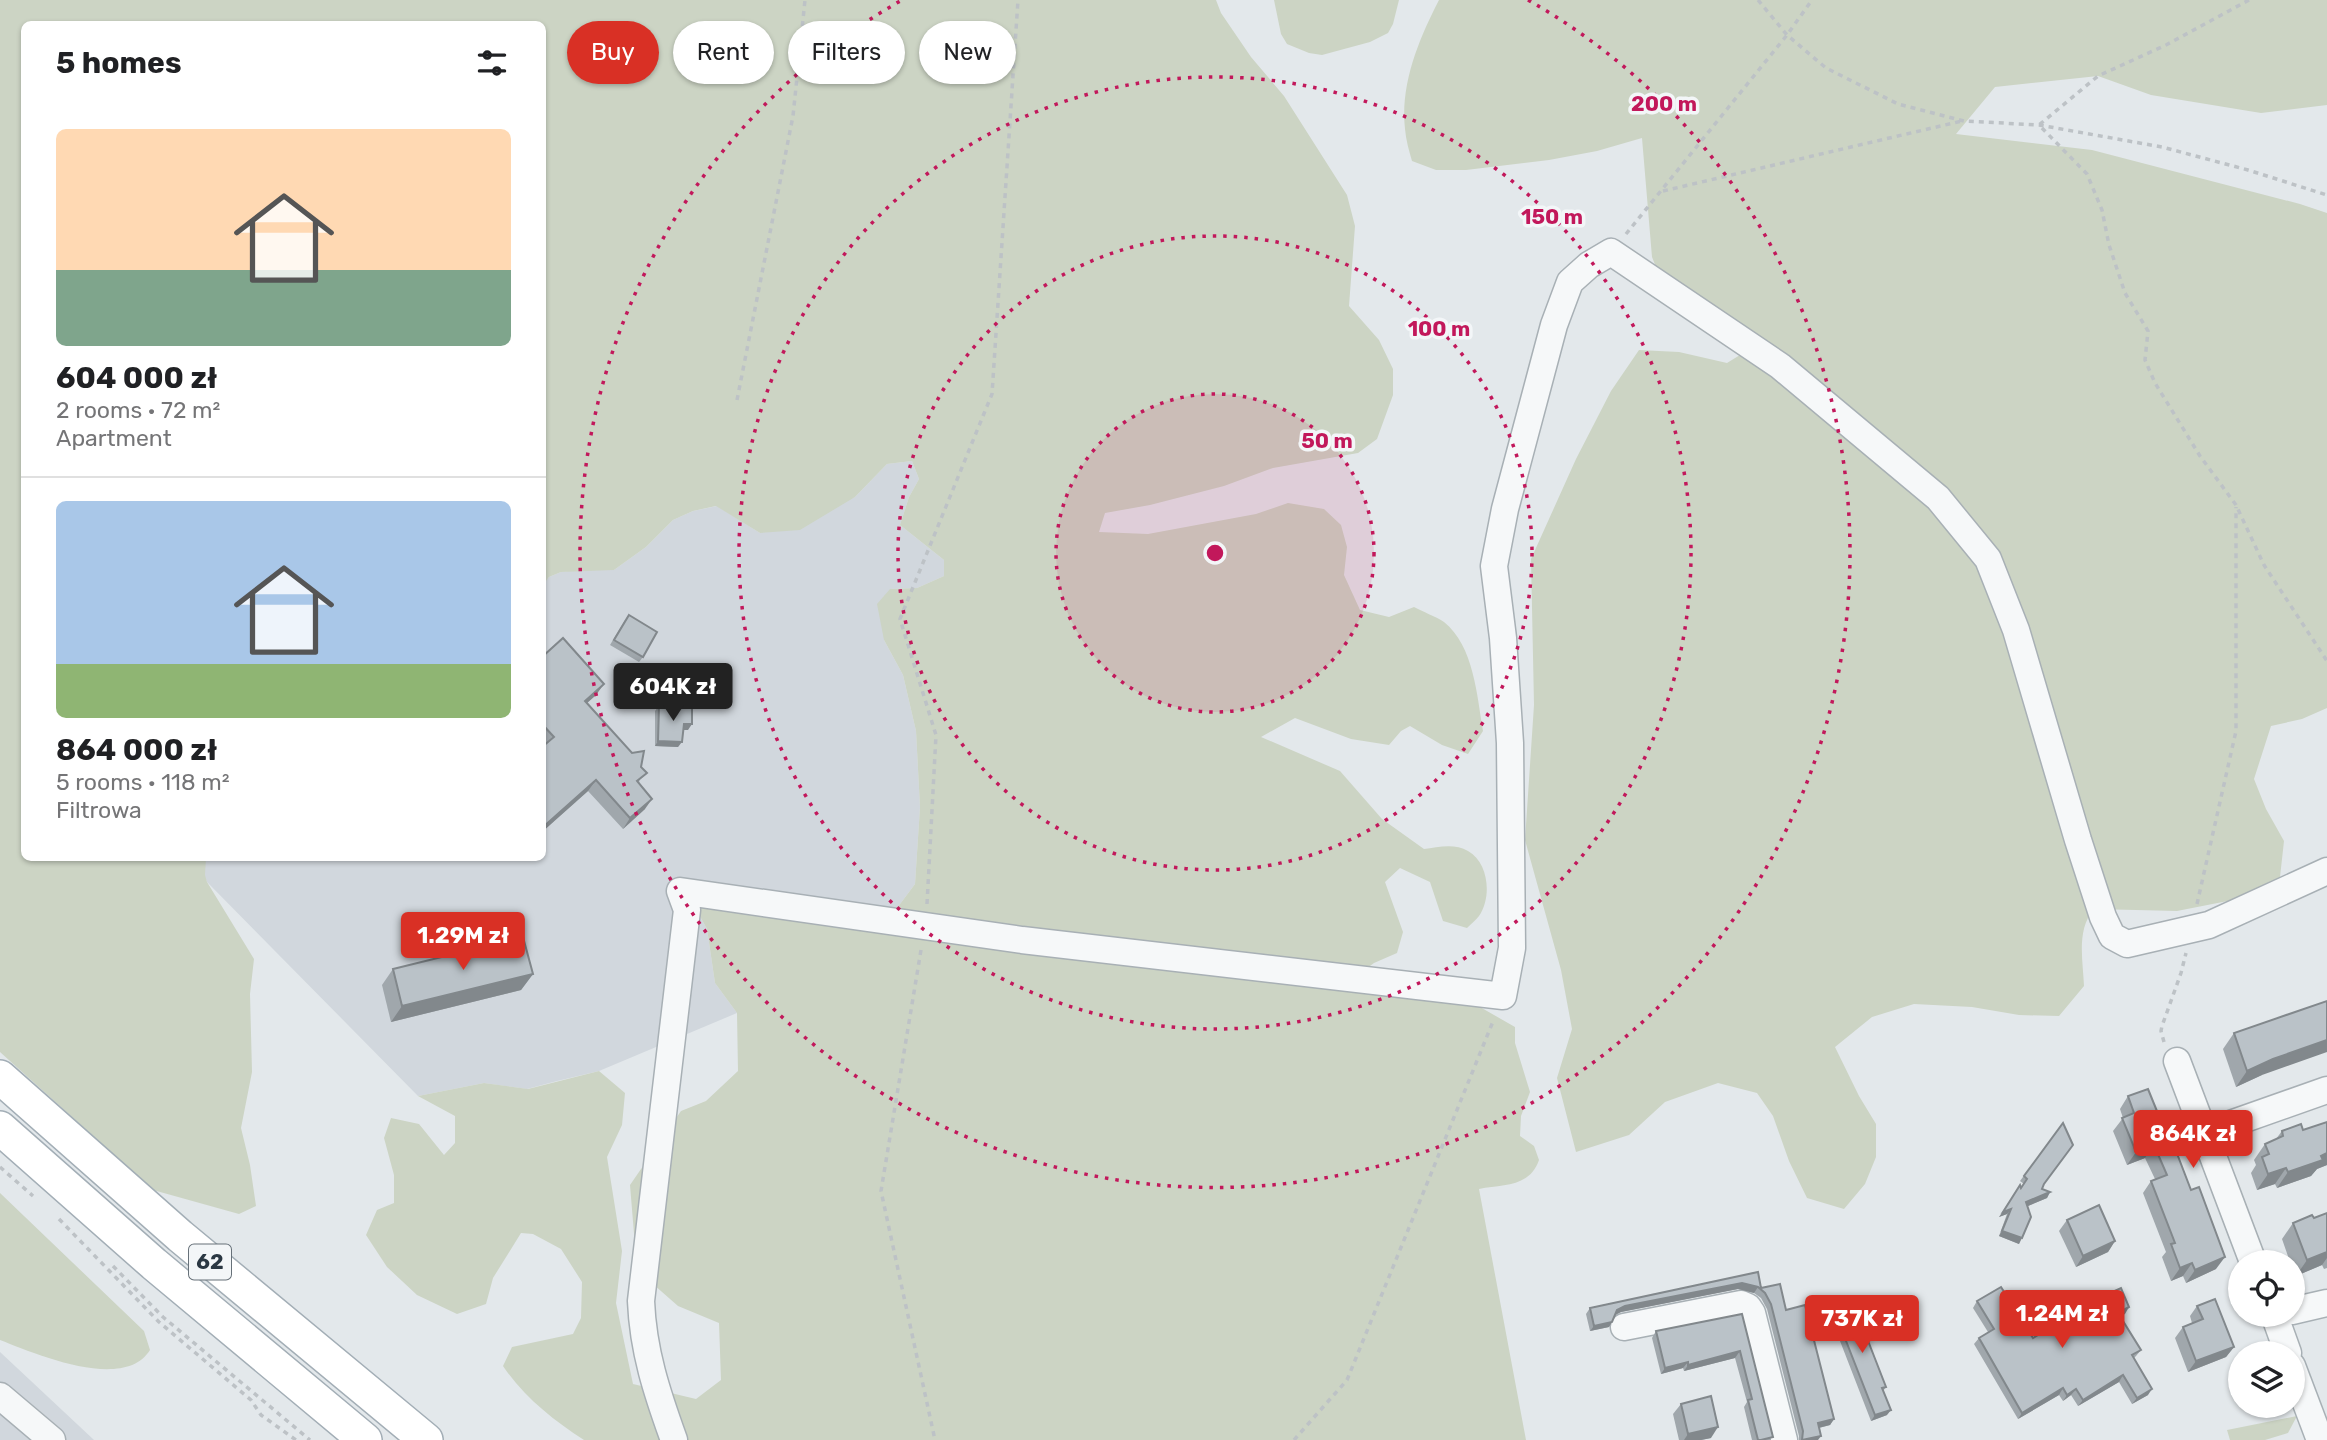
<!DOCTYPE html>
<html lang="en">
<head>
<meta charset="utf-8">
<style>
	:root { --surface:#fff; --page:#f2f2f2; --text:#202124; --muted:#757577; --line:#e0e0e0; --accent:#d93025 }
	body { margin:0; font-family:Rubik,sans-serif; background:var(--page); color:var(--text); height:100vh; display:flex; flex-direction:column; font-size:26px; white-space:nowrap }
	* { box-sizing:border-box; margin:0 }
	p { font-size:23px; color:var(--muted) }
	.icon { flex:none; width:38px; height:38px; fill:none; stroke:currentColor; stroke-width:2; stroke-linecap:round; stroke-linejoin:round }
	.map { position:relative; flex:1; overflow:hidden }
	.drawer { position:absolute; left:21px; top:21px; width:525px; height:840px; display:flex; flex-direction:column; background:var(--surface); border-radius:10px; box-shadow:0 2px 5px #0004 }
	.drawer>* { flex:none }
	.hud { position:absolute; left:567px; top:21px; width:665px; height:63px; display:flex; gap:14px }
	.tools { position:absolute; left:2228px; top:1250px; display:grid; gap:14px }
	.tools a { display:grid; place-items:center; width:77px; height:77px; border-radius:50%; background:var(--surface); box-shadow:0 2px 5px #0004; font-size:35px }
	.price { position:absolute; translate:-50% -60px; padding:0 16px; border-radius:7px; background:var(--accent); color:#fff; font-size:23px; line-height:46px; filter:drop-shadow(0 2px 4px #0008) }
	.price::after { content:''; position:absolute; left:50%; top:42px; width:21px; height:16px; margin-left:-10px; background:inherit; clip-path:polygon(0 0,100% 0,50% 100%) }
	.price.selected { background:#222; color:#fff }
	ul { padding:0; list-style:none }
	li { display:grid; align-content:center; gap:14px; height:371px; padding:0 35px }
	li+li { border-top:2px solid var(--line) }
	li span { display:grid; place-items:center; height:217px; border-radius:10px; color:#555 }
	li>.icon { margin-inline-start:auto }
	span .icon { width:126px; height:126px; fill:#fffc; stroke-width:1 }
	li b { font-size:30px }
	h2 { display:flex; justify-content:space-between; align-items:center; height:84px; padding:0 35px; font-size:30px }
	.pill { padding:0 24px; border-radius:32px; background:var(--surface); box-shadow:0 2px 5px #0004; font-size:24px; line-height:63px }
	.pill.selected { background:var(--accent); color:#fff }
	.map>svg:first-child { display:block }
	.built { fill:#d1d7dd }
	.green { fill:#ccd4c4 }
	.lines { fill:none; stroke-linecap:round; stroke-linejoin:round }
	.minor-casing { stroke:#a8b0b5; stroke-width:29 }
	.major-casing { stroke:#a3aeb6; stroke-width:36 }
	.path { stroke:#bdc2c6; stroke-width:3.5; stroke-dasharray:5 5; stroke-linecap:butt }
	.minor { stroke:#f6f8f9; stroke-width:26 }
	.major { stroke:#fff; stroke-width:33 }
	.wall { fill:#a0a7ac }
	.shaded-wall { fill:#82888c }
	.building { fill:#bac2c8; stroke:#82888c; stroke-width:2 }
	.ring { fill:none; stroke:#c2185b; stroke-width:3.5; stroke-dasharray:3.5 7 }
	.labels { text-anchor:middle; stroke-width:7; stroke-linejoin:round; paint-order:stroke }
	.shield { fill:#f3f6f8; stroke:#677179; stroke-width:2 }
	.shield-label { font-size:21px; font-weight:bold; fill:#2b3843 }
	.centre { fill:#c2185b; stroke:#f3f6f8; stroke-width:3.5 }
	.ring-label { font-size:21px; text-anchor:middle; font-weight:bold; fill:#c2185b; stroke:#f3f6f8; stroke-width:7; stroke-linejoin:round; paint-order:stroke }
</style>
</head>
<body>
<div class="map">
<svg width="2327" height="1440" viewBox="0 0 2327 1440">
	<rect width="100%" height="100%" fill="#e3e8eb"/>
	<g class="built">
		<path d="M 912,461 L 919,479 L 909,497 L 900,525 L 944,560 L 944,576 L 917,588 L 890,589 L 884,640 L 903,675 L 916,731 L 920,807 L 915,884 L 891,916 L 697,911 L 707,929 L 715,983 L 737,1013 L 599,1071 L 557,1081 L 527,1089 L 484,1083 L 418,1096 L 207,882 L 197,858 L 542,858 L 542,585 L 549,577 L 561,572 L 577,570 L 614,570 L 646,547 L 673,520 L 693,511 L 717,506 L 760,533 L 855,497 L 887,464 Z"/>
		<path d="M 0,1352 L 94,1440 L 0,1440 Z"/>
	</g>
	<g class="green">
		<path d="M 0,0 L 1216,0 L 1221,13 L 1251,57 L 1284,96 L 1347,195 L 1355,226 L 1349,306 L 1379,340 L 1393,369 L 1393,395 L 1377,439 L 1358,453 L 1273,468 L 1224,486 L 1150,505 L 1105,513 L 1099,532 L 1148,534 L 1256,514 L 1288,503 L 1324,509 L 1341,525 L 1347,547 L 1344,575 L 1360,610 L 1389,617 L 1414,607 C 1423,612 1435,616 1444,622 C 1474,646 1477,696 1483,731 L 1468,754 L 1442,745 L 1410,726 L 1401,731 L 1389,745 L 1351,739 L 1295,718 L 1261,737 L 1340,771 L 1382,819 L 1424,849 C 1438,847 1455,843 1468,851 C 1489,863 1492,897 1479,916 C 1476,920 1471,924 1467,928 L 1443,921 L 1430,882 L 1400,868 L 1385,882 L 1403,932 L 1397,953 L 1374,963 L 1352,979 L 1473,1003 L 1515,1027 L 1515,1043 L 1530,1092 L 1521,1116 L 1520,1136 L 1534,1146 L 1539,1160 C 1529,1188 1503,1184 1479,1189 L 1526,1440 L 584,1440 C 553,1420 524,1397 503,1366 L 512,1347 L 573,1334 L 581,1318 L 582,1282 L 561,1249 L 533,1234 L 521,1233 L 493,1278 L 486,1304 L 457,1314 L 417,1295 L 387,1267 L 366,1235 L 377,1210 L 394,1203 L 394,1175 L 384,1138 L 391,1118 L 419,1124 L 444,1155 L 455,1143 L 455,1116 L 418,1096 L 484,1083 L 528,1089 L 599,1071 L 625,1093 L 622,1125 L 607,1157 L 622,1251 L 616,1303 L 633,1384 L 696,1399 L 721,1380 L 719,1323 L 678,1306 L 637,1270 L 630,1185 L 681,1111 L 706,1101 L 738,1071 L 737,1013 L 715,983 L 707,929 L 697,911 L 706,896 L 732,885 L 828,907 L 891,916 L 915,884 L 920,807 L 916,731 L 903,675 L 884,640 L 877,604 L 890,589 L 917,588 L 944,576 L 944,560 L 900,525 L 909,497 L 919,479 L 912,461 L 887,464 L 855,497 L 800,530 L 760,533 L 716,506 L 693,511 L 673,520 L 646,547 L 614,570 L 561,572 L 549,577 L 543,585 L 542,24 L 24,24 L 24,858 L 206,858 L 205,875 L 207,882 L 254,959 L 250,994 L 252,1072 L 241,1128 L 250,1165 L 256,1206 L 239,1214 L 153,1190 L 0,1052 Z"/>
		<path d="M 1274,0 L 1399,0 L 1393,24 L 1388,33 L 1370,42 L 1322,55 L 1309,53 L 1287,44 L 1281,34 Z"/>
		<path d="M 1439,0 L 2327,0 L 2327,105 L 2261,113 L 2151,95 L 2098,76 L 1995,87 L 1956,134 L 2092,150 L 2300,204 L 2327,213 L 2327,708 L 2302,719 L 2271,726 L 2254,779 L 2266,809 L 2284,841 L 2280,877 L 2248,897 L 2177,911 L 2094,909 C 2076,930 2083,960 2084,986 L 2059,1016 L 2019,1015 L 1972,1007 L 1914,1004 L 1872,1017 L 1835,1047 L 1859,1096 L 1876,1124 L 1876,1157 L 1865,1184 L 1844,1209 L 1807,1198 L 1789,1161 L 1773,1116 L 1757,1093 L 1718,1083 L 1665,1102 L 1629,1135 L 1576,1152 L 1557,1078 L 1572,1029 L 1561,970 L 1525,840 L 1534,705 L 1531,559 L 1576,459 L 1611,391 L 1639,350 L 1679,352 L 1727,363 L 1753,347 L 1666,292 L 1652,257 L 1642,138 L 1597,151 L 1549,160 L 1466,170 L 1436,170 L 1412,161 C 1409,151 1406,140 1405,129 C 1400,84 1419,39 1439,0 Z"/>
		<path d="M 0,1193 L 144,1331 L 150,1350 C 124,1392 36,1354 0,1340 Z"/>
		<path d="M 2297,1416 L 2288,1433 L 2265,1440 L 2230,1440 L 2227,1430 Z"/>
	</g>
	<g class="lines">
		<g class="minor-casing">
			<g id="minor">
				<path d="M 2177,1061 L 2253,1262"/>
				<path d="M 2205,1133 L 2327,1090"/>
				<path d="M 2292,1311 L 2327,1303"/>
				<path d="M 2274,1314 L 2288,1353"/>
				<path d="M 1624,1327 L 1741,1304 L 1748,1307 L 1752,1313 L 1784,1440"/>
				<path d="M 2292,1366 L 2320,1440"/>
				<path d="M 0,1396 L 52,1440"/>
				<path d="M 674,1440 C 657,1393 643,1351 641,1301 L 687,910 L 680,891 L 1022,940 L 1503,996 L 1512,948 L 1510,743 L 1503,638 L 1494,566 L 1505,509 L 1554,325 L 1570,282 L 1589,265 L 1611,252 L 1780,366 L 1938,498 L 1988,559 L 2016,630 L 2078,840 L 2103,917 L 2112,936 L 2127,944 L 2209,925 L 2327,871"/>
			</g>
		</g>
		<g class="major-casing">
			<g id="major">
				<path d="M 0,1077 L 180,1236 L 426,1440"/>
				<path d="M 0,1128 L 154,1264 L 365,1440"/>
			</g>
		</g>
		<g class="path">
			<path d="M 1758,0 L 1787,35 L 1826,68 L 1898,104 L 1964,121 L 2039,125 L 2162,147 L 2248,170 L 2327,195"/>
			<path d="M 2249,0 L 2166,45 L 2098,76 L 2039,125 L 2087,174 L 2102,210 L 2109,245 L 2125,293 L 2148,331 L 2145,360 L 2155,383 L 2200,456 L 2236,505 L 2264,565 L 2327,661"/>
			<path d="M 1663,191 L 1962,121"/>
			<path d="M 1626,234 L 1787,35 L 1812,0"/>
			<path d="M 737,400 L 793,116 L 805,0"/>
			<path d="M 927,904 L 936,735 L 900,619 L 992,394 L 1018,0"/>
			<path d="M 2197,904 L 2236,731 L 2236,507"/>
			<path d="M 921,950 L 881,1191 L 935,1440"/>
			<path d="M 2164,1042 L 2161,1031 L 2162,1026 L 2181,973 L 2186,953"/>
			<path d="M 0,1167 L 33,1196"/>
			<path d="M 59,1219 L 159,1322 L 251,1400 L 261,1415 L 296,1440"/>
			<path d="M 113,1266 L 163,1317 L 310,1440"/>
			<path d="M 1294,1440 L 1347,1380 L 1494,1019"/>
		</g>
		<use href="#minor" class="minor"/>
		<use href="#major" class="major"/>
	</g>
	<g class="wall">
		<path d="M 625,620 L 643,657 L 639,662 L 610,645 Z"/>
		<path d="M 542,657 L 596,695 L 587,703 L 641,767 L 639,784 L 645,809 L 623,829 L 588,791 L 542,832 L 542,747 L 545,745 L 542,743 Z"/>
		<path d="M 659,706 L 688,730 L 683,730 L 678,747 L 655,746 L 655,711 Z"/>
		<path d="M 393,969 L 533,974 L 521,990 L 391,1022 L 382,985 Z"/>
		<path d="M 2234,1033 L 2262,1075 L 2236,1087 L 2223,1049 Z"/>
		<path d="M 2128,1096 L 2216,1269 L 2186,1283 L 2183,1276 L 2171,1281 L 2162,1257 L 2166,1252 L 2143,1193 L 2151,1181 L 2155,1179 L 2145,1158 L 2127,1165 L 2113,1131 L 2123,1118 L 2120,1109 Z"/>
		<path d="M 2327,1122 L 2327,1165 L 2317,1169 L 2311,1176 L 2277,1188 L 2275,1184 L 2257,1190 L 2251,1173 L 2256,1165 L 2254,1160 L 2265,1144 L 2276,1139 L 2282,1131 L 2303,1130 Z"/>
		<path d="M 2063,1123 L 2042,1189 L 2050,1192 L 2047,1198 L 2028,1206 L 2019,1244 L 1999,1236 L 2007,1214 L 1999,1217 L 2020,1185 L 2021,1188 L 2024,1184 L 2020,1181 Z"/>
		<path d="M 2327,1213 L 2327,1268 L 2324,1269 L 2322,1265 L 2296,1276 L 2292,1267 L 2292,1262 L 2290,1262 L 2282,1239 L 2293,1223 L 2314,1218 Z"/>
		<path d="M 2067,1220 L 2115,1241 L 2108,1252 L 2076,1267 L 2059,1231 Z"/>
		<path d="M 1758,1272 L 1761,1288 L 1786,1310 L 1834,1419 L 1830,1425 L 1819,1428 L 1818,1440 L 1799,1440 L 1799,1436 L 1767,1309 L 1761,1298 L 1754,1293 L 1738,1289 L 1621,1312 L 1615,1315 L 1609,1327 L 1590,1331 L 1586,1314 L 1590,1308 Z"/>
		<path d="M 1977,1301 L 2033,1338 L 2125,1314 L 2120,1316 L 2141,1350 L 2136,1356 L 2134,1358 L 2148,1395 L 2132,1404 L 2119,1382 L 2078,1406 L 2071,1395 L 2063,1401 L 2059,1395 L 2018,1419 L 1974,1344 L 1979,1338 L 1988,1332 L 1973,1308 Z"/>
		<path d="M 1832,1305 L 1886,1387 L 1883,1391 L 1887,1415 L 1871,1421 L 1828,1310 Z"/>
		<path d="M 2197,1306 L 2234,1347 L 2226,1357 L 2188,1372 L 2175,1338 L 2183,1327 L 2192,1323 L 2190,1316 Z"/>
		<path d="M 1742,1314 L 1771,1440 L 1752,1440 L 1744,1407 L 1747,1402 L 1735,1358 L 1684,1371 L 1683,1368 L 1661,1374 L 1652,1338 L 1656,1331 Z"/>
		<path d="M 1681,1404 L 1711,1438 L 1701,1440 L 1679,1440 L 1673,1414 Z"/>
	</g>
	<g class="shaded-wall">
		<path d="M 604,684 L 596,695 L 578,711 L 585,701 Z"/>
		<path d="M 684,724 L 692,724 L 688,730 L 680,730 Z"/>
		<path d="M 658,741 L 682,742 L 678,747 L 655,746 Z"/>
		<path d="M 596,780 L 588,791 L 542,832 L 542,828 Z"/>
		<path d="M 652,799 L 645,809 L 623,829 L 630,818 Z"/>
		<path d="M 533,974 L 521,990 L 391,1022 L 402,1006 Z"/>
		<path d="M 2327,1040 L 2327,1052 L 2262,1075 L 2236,1087 L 2247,1071 L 2273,1059 Z"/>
		<path d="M 2154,1145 L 2145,1158 L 2127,1165 L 2136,1152 Z"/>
		<path d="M 2327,1153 L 2327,1165 L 2317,1169 L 2311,1176 L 2277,1188 L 2288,1172 Z"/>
		<path d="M 2286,1168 L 2275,1184 L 2257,1190 L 2268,1174 Z"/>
		<path d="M 2050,1192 L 2047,1198 L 2023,1208 L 2026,1202 Z"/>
		<path d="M 2011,1209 L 2007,1214 L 1999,1217 L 2003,1212 Z"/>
		<path d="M 2002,1231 L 2022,1238 L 2019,1244 L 1999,1236 Z"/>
		<path d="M 2115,1241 L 2108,1252 L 2076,1267 L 2083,1256 Z"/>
		<path d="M 2327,1252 L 2327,1258 L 2322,1265 L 2296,1276 L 2307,1260 Z"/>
		<path d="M 2225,1257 L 2216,1269 L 2186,1283 L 2195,1270 Z"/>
		<path d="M 2192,1263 L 2183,1276 L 2171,1281 L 2180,1268 Z"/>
		<path d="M 1742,1283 L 1758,1287 L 1754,1293 L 1738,1289 L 1621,1312 L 1613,1316 L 1617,1310 L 1625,1306 Z"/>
		<path d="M 2129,1307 L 2125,1314 L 2114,1319 L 2118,1313 Z"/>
		<path d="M 1612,1322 L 1609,1327 L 1590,1331 L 1594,1326 Z"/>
		<path d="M 2234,1347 L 2226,1357 L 2188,1372 L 2196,1361 Z"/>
		<path d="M 1740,1351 L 1735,1358 L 1684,1371 L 1688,1365 Z"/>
		<path d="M 1688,1362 L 1683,1368 L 1661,1374 L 1665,1368 Z"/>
		<path d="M 2123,1375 L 2119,1382 L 2078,1406 L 2083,1400 Z"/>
		<path d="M 2063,1388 L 2059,1395 L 2018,1419 L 2022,1413 Z"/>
		<path d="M 2076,1389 L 2071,1395 L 2063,1401 L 2067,1395 Z"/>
		<path d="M 2152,1389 L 2148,1395 L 2132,1404 L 2137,1398 Z"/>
		<path d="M 1891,1410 L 1887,1415 L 1871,1421 L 1875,1415 Z"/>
		<path d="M 1834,1419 L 1830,1425 L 1814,1429 L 1818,1423 Z"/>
		<path d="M 1718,1427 L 1711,1438 L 1701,1440 L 1684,1440 L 1688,1434 Z"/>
		<path d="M 1821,1436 L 1818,1440 L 1804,1440 Z"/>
	</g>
	<g class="building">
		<path d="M 629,615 L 657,632 L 643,657 L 614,640 Z"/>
		<path d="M 563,638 L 604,684 L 585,701 L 632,753 L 644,751 L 641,767 L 647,773 L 637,781 L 652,799 L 630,818 L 596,780 L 542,828 L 542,747 L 554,737 L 542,724 L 542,657 Z"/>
		<path d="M 659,706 L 692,707 L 692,724 L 684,724 L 682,742 L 658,741 Z"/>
		<path d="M 523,937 L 533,974 L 402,1006 L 393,969 Z"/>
		<path d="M 2327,1001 L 2327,1040 L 2273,1059 L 2247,1071 L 2234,1033 Z"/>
		<path d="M 2148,1089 L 2163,1126 L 2166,1125 L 2191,1190 L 2199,1187 L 2225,1257 L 2195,1270 L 2192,1263 L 2180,1268 L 2171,1244 L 2175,1243 L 2151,1181 L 2167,1175 L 2154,1145 L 2136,1152 L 2122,1118 L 2134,1113 L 2128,1096 Z"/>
		<path d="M 2327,1122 L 2327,1153 L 2321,1156 L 2323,1160 L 2288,1172 L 2286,1168 L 2268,1174 L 2262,1157 L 2269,1154 L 2265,1144 L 2283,1136 L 2282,1131 L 2301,1124 L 2303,1130 Z"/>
		<path d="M 2063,1123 L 2073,1145 L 2044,1184 L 2042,1189 L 2050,1192 L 2026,1202 L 2031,1217 L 2022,1238 L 2002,1231 L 2011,1209 L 2003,1212 L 2020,1185 L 2021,1188 L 2027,1179 L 2024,1176 Z"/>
		<path d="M 2099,1205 L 2115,1241 L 2083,1256 L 2067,1220 Z"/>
		<path d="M 2327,1213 L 2327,1252 L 2307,1260 L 2293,1223 L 2312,1215 L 2314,1218 Z"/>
		<path d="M 1758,1272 L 1761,1288 L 1780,1284 L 1786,1310 L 1805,1305 L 1834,1419 L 1818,1423 L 1821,1436 L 1802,1440 L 1803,1431 L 1771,1304 L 1765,1293 L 1758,1287 L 1742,1283 L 1625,1306 L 1617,1310 L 1612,1322 L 1594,1326 L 1590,1308 Z"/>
		<path d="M 2001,1287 L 2033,1338 L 2088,1303 L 2121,1288 L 2129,1307 L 2118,1313 L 2141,1350 L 2132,1355 L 2152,1389 L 2137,1398 L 2123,1375 L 2083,1400 L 2076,1389 L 2067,1395 L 2063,1388 L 2022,1413 L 1979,1338 L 1994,1329 L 1977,1301 Z"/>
		<path d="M 1851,1297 L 1886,1387 L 1882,1388 L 1891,1410 L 1875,1415 L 1832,1305 Z"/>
		<path d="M 2215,1299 L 2234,1347 L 2196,1361 L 2183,1327 L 2203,1319 L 2197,1306 Z"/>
		<path d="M 1742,1314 L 1773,1437 L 1761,1440 L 1758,1440 L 1748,1400 L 1752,1399 L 1740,1351 L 1688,1365 L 1688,1362 L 1665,1368 L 1656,1331 Z"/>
		<path d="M 1711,1396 L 1718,1427 L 1688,1434 L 1681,1404 Z"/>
	</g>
	<circle cx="1215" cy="553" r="159" fill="#c2185b" fill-opacity=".12"/>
	<g class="ring">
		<circle cx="1215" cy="553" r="159"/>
		<circle cx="1215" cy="553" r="317"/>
		<circle cx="1215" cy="553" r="476"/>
		<path d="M1528 0A635 635 0 1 1 902 0"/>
	</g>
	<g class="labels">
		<rect class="shield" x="189" y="1244.5" width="42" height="35" rx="5"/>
		<g class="shield-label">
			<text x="210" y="1269">62</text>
		</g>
	</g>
	<circle cx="1215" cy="553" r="10" class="centre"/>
	<g class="ring-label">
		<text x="1664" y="111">200 m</text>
		<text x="1552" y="224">150 m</text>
		<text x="1439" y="336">100 m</text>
		<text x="1327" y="448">50 m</text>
	</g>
</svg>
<div class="tools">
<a><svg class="icon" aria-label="locate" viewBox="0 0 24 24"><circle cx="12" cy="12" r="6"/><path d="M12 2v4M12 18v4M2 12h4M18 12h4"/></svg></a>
<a><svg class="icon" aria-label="layers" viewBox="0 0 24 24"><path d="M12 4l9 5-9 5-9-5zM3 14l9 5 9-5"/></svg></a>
</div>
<b class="price selected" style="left:673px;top:723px">604K zł</b>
<b class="price" style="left:463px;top:972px">1.29M zł</b>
<b class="price" style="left:2193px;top:1170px">864K zł</b>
<b class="price" style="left:2062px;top:1350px">1.24M zł</b>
<b class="price" style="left:1862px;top:1355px">737K zł</b>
<div class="hud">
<a class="pill selected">Buy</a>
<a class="pill">Rent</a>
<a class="pill">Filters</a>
<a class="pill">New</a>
</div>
<section class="drawer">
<h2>5 homes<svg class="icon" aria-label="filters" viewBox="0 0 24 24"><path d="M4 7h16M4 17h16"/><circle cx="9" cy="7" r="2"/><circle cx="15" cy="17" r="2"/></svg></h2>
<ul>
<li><span style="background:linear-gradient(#ffd9b3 65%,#7fa58c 0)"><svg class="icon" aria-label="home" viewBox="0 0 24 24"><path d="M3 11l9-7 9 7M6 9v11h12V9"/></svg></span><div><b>604 000 zł</b><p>2 rooms · 72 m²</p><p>Apartment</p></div></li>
<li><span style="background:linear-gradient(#a9c7e8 75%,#8fb573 0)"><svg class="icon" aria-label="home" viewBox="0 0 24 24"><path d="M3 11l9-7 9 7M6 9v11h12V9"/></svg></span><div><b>864 000 zł</b><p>5 rooms · 118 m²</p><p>Filtrowa</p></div></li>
</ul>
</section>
</div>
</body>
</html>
